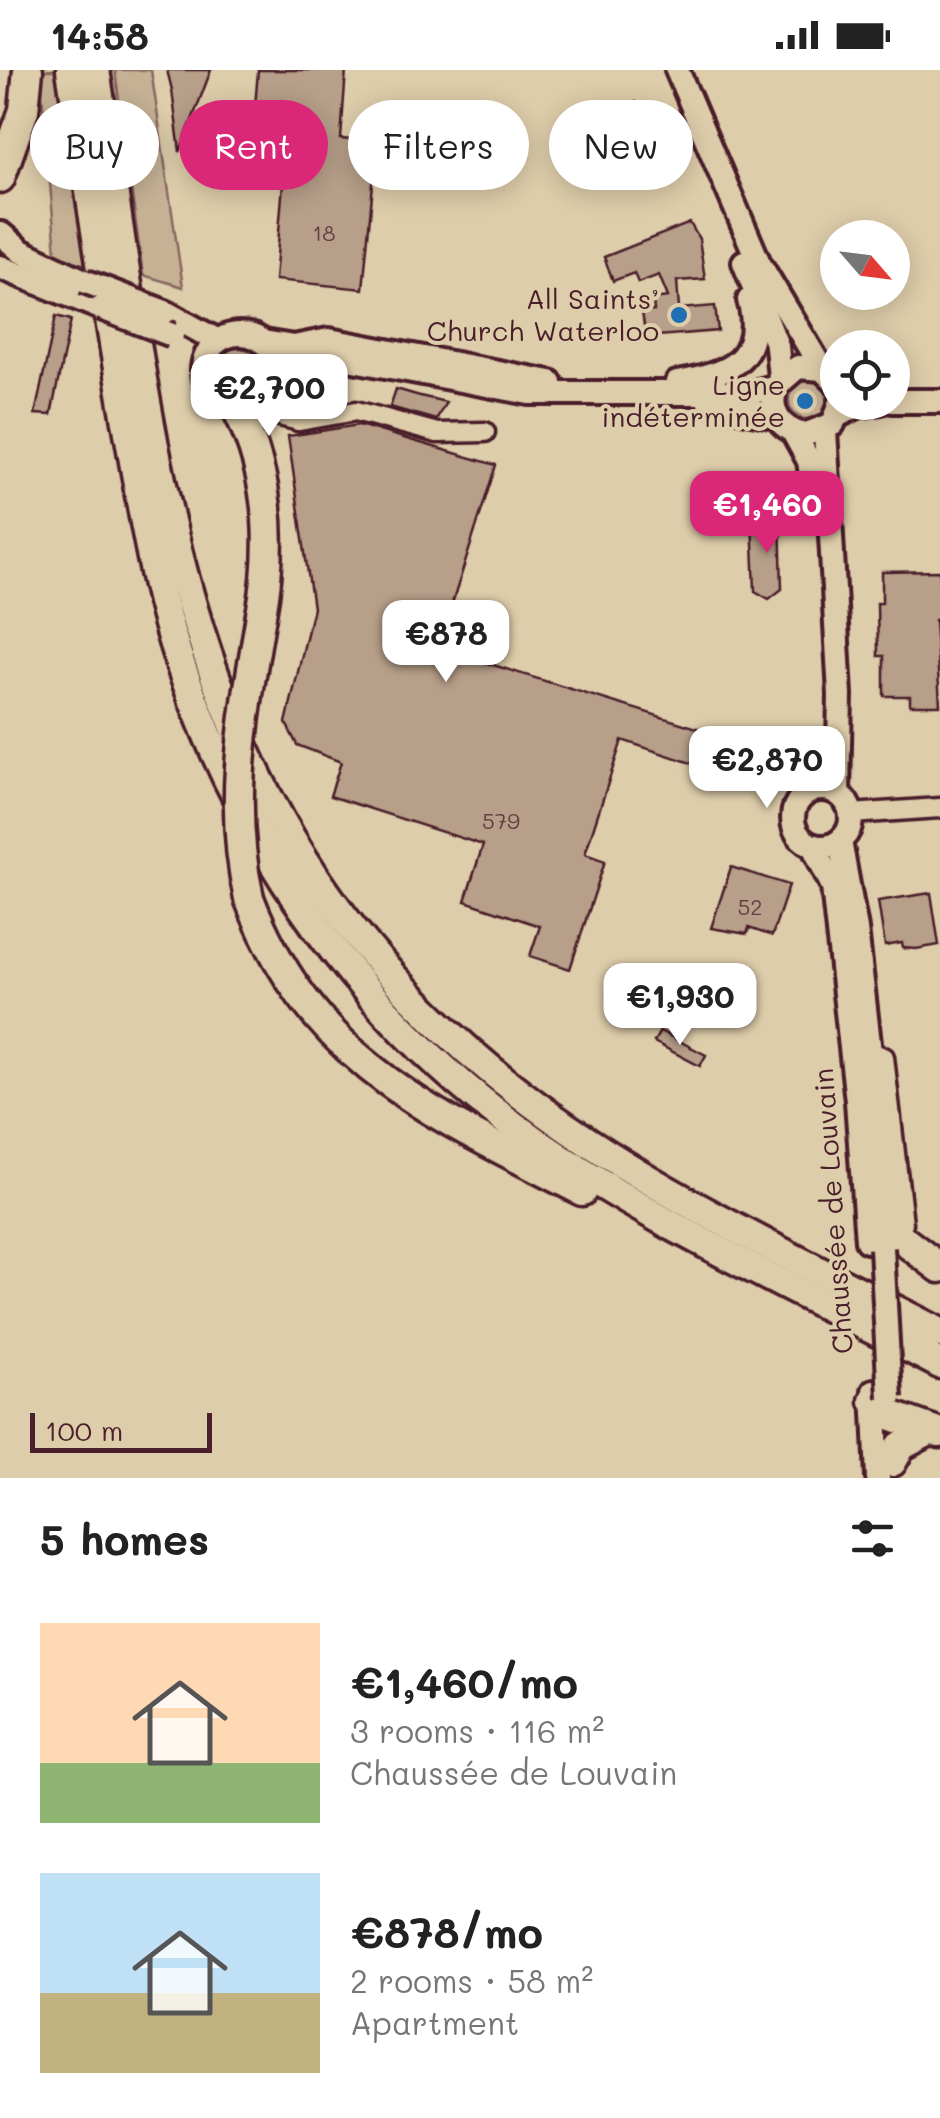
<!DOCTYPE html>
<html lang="en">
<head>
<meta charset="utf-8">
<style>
	:root { --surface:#fff; --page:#f2f2f2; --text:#222; --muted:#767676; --accent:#db2777 }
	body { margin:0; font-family:Mali,sans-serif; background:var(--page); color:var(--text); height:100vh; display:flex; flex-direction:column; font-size:38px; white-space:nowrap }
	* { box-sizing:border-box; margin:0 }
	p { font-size:32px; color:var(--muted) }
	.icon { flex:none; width:55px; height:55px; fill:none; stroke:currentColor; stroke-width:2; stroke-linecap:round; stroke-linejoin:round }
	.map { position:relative; height:1408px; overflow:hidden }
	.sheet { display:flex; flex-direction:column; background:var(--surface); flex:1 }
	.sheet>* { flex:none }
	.top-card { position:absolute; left:30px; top:30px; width:880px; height:90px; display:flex; gap:20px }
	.needle { width:65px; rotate:118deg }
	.controls { position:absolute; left:820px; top:150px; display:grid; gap:20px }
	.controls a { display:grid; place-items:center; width:90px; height:90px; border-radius:50%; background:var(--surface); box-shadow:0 5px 25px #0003; font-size:50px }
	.scale { position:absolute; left:30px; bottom:25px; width:182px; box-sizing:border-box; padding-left:10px; border:5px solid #4a1f2b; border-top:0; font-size:28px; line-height:35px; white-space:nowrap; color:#4a1f2b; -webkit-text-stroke:8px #decdaa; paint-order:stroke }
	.price { position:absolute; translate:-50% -85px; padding:0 22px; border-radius:20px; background:#fff; color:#222; font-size:32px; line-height:65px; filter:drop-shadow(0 2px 5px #0008) }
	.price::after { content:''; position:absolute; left:50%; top:60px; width:30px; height:22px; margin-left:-15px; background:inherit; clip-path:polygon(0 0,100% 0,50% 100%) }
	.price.active { background:var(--accent); color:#fff }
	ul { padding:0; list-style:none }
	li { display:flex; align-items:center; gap:30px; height:250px; padding:0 40px }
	li span { display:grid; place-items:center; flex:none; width:280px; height:200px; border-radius:0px; color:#555 }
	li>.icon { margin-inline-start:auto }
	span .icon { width:120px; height:120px; fill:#fffc; stroke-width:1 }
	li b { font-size:42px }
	h2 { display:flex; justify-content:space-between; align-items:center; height:120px; padding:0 40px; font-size:42px }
	.tag { padding:0 35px; border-radius:45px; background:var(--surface); box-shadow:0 5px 25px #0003; font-size:35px; line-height:90px }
	.tag.active { background:var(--accent); color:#fff }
	.status { display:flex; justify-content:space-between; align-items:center; height:70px; padding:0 50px; background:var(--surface); direction:ltr }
	.status svg { height:28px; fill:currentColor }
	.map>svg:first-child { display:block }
	.green { fill:#c6b195; stroke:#886860; stroke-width:2.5 }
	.building { fill:#b79f89; stroke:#4a1f2b; stroke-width:2.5 }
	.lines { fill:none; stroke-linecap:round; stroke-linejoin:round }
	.minor-casing { stroke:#4a1f2b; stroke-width:25 }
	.major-casing { stroke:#4a1f2b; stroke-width:30 }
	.highway-casing { stroke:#4a1f2b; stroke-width:35 }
	.minor { stroke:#decdaa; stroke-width:18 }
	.major { stroke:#decdaa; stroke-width:22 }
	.highway { stroke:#decdaa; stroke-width:28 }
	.major-bridge-casing { stroke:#4a1f2b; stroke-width:30; stroke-linecap:butt }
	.highway-bridge-casing { stroke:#4a1f2b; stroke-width:35; stroke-linecap:butt }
	.major-bridge { stroke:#decdaa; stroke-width:22 }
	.highway-bridge { stroke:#decdaa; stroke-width:28 }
	.poi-dot { fill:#1f6fb2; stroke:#decdaa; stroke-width:4 }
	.labels { text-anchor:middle; stroke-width:8; stroke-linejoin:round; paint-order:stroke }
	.number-label { font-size:22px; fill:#653f42 }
	.poi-label { font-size:28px; fill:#4a1f2b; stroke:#decdaa; text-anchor:end }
	.street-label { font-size:28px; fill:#4a1f2b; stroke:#decdaa }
</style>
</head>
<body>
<div class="status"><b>14:58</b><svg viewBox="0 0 49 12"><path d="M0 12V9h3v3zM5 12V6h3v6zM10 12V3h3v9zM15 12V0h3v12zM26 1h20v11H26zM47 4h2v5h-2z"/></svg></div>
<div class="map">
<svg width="940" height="1408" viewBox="0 0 940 1408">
	<rect width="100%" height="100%" fill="#decdaa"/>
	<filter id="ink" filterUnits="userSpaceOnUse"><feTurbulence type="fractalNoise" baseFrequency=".01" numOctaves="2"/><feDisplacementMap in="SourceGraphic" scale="20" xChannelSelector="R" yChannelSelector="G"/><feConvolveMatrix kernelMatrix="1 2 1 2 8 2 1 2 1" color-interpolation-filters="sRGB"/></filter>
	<g filter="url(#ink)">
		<g class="green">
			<path d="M 40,0 L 58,0 L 91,195 L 63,190 L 56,182 Z"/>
			<path d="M 115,0 L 151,0 L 183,217 L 143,205 Z"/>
			<circle cx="239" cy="302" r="24"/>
			<circle cx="808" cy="330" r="19"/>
		</g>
		<g class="building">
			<path d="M 167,0 L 211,0 L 180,82 L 172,20 Z"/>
			<path d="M 258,0 L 346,0 L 341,69 L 377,72 L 363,219 L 275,210 L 287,65 L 253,62 Z"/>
			<path d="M 636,32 L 643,49 L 663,41 L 674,69 L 653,77 L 642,50 L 629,56 L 622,39 Z"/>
			<path d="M 690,153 L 699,169 L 705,209 L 677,211 L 679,239 L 715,236 L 718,261 L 658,266 L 657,261 L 645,262 L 642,242 L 654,241 L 653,229 L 668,227 L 659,205 L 638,213 L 634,203 L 613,211 L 604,187 Z"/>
			<path d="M 56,246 L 71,250 L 63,287 L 51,345 L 35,344 Z"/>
			<path d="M 396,319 L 420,326 L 446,332 L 436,350 L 390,337 Z"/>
			<path d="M 359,355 L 496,395 L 438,578 L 707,661 L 697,695 L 622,670 L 585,784 L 605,791 L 570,899 L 530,886 L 540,856 L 465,831 L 483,775 L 330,726 L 341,692 L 297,675 L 286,653 L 313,538 L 288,366 Z"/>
			<path d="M 780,447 L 782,519 L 769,529 L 755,521 L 752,448 Z"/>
			<path d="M 940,501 L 940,549 L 935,550 L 940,635 L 910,635 L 910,626 L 884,626 L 884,586 L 878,586 L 877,533 L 882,533 L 882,502 Z"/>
			<path d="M 731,797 L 789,815 L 772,866 L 749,858 L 747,864 L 711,858 Z"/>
			<path d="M 931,823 L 939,875 L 916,879 L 903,878 L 902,873 L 885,876 L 878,831 Z"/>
			<path d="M 660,961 L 706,985 L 700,996 L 654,972 Z"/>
		</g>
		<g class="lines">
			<g class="minor-casing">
				<g id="minor">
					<path d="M 273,318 L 286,341 L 298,351"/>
					<path d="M 248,338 L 299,351 L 356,341 L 437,363 L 485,362"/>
					<path d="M 851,744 L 940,738"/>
					<path d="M 870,982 L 884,987 L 903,1153"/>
				</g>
			</g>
			<g class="major-casing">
				<g id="major">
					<path d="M 677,0 L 759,193 L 822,299"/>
					<path d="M 1,164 L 21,181 L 84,211"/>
					<path d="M 744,192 L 777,276 L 780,308"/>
					<path d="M 0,197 L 101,238"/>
					<path d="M 165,242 L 218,271"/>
					<circle cx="240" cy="301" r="37"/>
					<path d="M 263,272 L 294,277 L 329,270 L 550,312"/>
					<path d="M 277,307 L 299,295 L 348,289 L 530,323 L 750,323 L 776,316"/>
					<path d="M 677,313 C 726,305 766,290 749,230"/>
					<path d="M 838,315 L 822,299 L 798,297 L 776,316 C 768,340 779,359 804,365 L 833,354 L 841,332"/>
					<path d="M 892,331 L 940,331"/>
					<path d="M 709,333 L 776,347"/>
					<path d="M 839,345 L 857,336 L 881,332"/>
					<path d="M 825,360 L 840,625 L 838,723"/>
					<path d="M 793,362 L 809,391 L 813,419"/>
					<circle cx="822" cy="748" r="29"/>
					<path d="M 840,771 L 856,859 L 877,1044 L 882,1178"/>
					<path d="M 813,776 L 833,817 L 857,1031 L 867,1171"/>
					<path d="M 874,1321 L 878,1408"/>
				</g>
			</g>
			<g class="highway-casing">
				<g id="highway">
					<path d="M 71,0 C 90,119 107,238 128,357 C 143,442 156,529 186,610 C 250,787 362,945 515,1057 C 646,1152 797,1219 940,1294"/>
					<path d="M 95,0 C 160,410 170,763 534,1034 C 657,1126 804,1192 940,1263"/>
					<path d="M 0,108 L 24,40 L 28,0"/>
					<path d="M 237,339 C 270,404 274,474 261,545"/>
					<path d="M 249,828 C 313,995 433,1044 582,1121"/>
					<path d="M 883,1128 L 899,1167 L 940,1198"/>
					<path d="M 874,1331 L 890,1345 L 940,1363"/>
					<path d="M 892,1392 L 901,1376 L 931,1360"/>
				</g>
			</g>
			<use href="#minor" class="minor"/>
			<use href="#major" class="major"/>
			<use href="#highway" class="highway"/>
			<g class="major-bridge-casing">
				<g id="major-bridge">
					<path d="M 84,211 L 165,242"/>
					<path d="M 101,238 L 172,265"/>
					<path d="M 882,1178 L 890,1328"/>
				</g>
			</g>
			<g class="highway-bridge-casing">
				<path id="highway-bridge" d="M 249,828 C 227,732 245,641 261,545"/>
			</g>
			<use href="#major-bridge" class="major-bridge"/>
			<use href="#highway-bridge" class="highway-bridge"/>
		</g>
	</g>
	<g class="poi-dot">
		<circle cx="679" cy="245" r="10"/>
		<circle cx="805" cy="331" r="10"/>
	</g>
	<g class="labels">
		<g class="number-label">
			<text x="324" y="171">18</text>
			<text x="501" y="759">579</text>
			<text x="750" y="845">52</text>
		</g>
		<g class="poi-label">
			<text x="659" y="239">All Saints’<tspan x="659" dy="32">Church Waterloo</tspan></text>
			<text x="785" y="325">Ligne<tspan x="785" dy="32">indéterminée</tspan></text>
		</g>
		<g class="street-label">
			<text transform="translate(833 1141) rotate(-94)" y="10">Chaussée de Louvain</text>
		</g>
	</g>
</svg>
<div class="controls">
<a><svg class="needle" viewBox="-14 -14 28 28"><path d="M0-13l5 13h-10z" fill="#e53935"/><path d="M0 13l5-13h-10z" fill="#767676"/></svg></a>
<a><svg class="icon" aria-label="locate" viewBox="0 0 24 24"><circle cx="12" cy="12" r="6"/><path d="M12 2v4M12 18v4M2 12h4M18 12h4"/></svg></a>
</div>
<div class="scale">100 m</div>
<b class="price" style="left:269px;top:369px">€2,700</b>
<b class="price active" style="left:767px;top:486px">€1,460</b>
<b class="price" style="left:446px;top:615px">€878</b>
<b class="price" style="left:767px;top:741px">€2,870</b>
<b class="price" style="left:680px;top:978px">€1,930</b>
<div class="top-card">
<a class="tag">Buy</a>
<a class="tag active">Rent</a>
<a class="tag">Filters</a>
<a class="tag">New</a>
</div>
</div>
<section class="sheet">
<h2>5 homes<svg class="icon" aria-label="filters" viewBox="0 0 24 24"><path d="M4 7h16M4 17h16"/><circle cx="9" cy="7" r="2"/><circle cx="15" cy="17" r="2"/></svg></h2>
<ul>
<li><span style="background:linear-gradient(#ffd9b3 70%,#8fb573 0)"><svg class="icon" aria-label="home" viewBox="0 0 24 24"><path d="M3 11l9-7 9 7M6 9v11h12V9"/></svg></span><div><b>€1,460/mo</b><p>3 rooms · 116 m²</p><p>Chaussée de Louvain</p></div></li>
<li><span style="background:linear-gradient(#bfe0f5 60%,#c2b280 0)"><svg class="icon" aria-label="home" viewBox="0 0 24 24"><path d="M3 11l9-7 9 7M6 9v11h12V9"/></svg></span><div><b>€878/mo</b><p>2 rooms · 58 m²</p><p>Apartment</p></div></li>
</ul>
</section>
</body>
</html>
